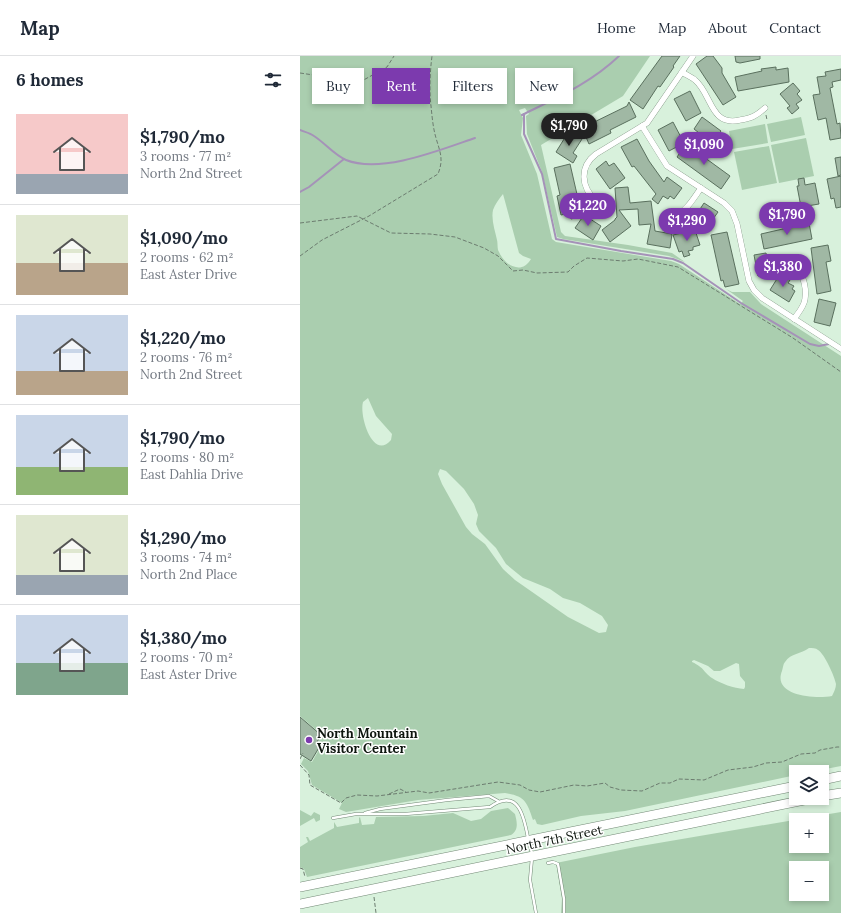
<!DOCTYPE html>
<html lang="en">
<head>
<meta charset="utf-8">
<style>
	:root { --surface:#fff; --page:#f2f2f3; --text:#1f2937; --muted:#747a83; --line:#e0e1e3; --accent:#7c3aae }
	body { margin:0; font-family:Lora,serif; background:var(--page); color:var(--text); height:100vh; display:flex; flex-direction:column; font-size:15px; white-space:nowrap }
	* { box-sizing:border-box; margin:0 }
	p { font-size:13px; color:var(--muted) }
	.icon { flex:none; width:22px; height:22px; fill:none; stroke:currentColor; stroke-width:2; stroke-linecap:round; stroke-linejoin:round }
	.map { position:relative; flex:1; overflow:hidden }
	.details { display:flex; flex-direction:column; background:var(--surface); width:300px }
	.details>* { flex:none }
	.hud { position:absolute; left:12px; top:12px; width:380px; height:36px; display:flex; gap:8px }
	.tools { position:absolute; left:489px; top:709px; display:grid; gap:8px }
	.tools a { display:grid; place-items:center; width:40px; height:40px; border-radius:0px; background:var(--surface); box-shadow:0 2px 6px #0003; font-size:20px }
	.price { position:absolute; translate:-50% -34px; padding:0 9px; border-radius:14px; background:var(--accent); color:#fff; font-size:13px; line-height:26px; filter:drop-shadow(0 1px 2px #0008) }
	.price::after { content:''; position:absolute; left:50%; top:24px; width:12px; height:9px; margin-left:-6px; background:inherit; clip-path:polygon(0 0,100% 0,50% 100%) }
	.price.on { background:#222; color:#fff }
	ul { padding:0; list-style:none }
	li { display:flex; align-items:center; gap:12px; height:100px; padding:0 16px }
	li+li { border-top:1px solid var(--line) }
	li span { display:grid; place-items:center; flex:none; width:112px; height:80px; border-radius:0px; color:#555 }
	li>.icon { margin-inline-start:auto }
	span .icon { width:48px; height:48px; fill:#fffc; stroke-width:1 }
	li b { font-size:17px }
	h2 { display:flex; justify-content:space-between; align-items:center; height:48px; padding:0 16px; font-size:17px }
	.chip { padding:0 14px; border-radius:0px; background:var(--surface); box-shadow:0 2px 6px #0003; font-size:14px; line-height:36px }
	.chip.on { background:var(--accent); color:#fff }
	header { display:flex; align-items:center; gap:24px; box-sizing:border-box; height:56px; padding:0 20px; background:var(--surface); border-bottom:1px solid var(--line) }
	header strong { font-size:19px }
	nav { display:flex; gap:22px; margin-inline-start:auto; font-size:14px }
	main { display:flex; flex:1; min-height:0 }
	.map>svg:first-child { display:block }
	.green { fill:#aaceaf; fill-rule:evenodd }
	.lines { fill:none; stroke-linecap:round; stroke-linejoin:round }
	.stream { stroke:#a592b8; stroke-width:2 }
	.building { fill:#a0b8a4; stroke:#5a705e }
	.lane-casing { stroke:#738976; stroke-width:3.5 }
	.street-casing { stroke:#738976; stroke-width:6 }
	.primary-casing { stroke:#738976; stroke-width:10 }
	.path { stroke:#6c7c6f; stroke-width:1; stroke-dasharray:4 2; stroke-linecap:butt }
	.lane { stroke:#fff; stroke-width:2.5 }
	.street { stroke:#fff; stroke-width:5.5 }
	.primary { stroke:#fff; stroke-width:9 }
	.poi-dot { fill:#7c3aae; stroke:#fff; stroke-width:1.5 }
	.labels { text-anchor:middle; stroke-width:3; stroke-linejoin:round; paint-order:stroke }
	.poi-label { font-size:13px; font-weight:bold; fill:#0d150e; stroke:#fff; text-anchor:start }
	.street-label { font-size:13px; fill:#0d150e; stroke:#fff }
</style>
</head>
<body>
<header>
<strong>Map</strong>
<nav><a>Home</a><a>Map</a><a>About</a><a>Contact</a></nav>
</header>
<main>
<section class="details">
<h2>6 homes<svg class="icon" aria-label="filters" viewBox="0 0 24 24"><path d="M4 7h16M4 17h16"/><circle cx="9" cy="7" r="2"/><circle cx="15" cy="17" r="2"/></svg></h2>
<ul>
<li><span style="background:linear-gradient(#f6c9c9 75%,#9aa5b1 0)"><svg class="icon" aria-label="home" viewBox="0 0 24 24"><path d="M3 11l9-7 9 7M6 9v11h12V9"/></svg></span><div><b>$1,790/mo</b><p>3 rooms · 77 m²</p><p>North 2nd Street</p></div></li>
<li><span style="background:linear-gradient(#dfe7d0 60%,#b9a48a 0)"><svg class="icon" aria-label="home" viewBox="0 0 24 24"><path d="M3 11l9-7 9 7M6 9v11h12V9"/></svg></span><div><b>$1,090/mo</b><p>2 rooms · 62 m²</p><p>East Aster Drive</p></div></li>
<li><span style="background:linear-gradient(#c9d6e8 70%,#b9a48a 0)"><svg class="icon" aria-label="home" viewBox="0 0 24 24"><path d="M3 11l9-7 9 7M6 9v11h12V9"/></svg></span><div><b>$1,220/mo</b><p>2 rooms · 76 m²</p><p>North 2nd Street</p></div></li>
<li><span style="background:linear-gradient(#c9d6e8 65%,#8fb573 0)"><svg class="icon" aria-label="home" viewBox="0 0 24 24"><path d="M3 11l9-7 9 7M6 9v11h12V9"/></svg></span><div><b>$1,790/mo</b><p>2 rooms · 80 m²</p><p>East Dahlia Drive</p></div></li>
<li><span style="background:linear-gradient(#dfe7d0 75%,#9aa5b1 0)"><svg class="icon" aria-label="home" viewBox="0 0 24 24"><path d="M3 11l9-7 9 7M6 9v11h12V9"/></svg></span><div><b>$1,290/mo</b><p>3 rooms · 74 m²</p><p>North 2nd Place</p></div></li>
<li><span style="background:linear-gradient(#c9d6e8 60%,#7fa58c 0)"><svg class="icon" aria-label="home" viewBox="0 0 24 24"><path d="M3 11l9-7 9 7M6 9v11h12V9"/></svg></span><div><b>$1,380/mo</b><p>2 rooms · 70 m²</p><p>East Aster Drive</p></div></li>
</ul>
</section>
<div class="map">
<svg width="541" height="857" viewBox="0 0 541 857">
	<rect width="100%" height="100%" fill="#d8f1dc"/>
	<g class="green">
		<path d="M 0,0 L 350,0 L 323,40 L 241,89 L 261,176 L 265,180 L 328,189 L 372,197 L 385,206 L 369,200 L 263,183 L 257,181 L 242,116 L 227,78 L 226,60 L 229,58 L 225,52 L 219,54 L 223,62 L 221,79 L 237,118 L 252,183 L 256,186 L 371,205 L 379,208 L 440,248 L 443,245 L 426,233 L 432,236 L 450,236 L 461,248 L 541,300 L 541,710 L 510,716 L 496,716 L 496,719 L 325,755 L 281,760 L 242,769 L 237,768 L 235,763 L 233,764 C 227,746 225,740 205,737 L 118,744 L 46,756 L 39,753 L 42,747 L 12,729 L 8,715 L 1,708 L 4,702 L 12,706 L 21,690 L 17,688 L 22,679 L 0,660 ZM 203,138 L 219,197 L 223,200 L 231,203 C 222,219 205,210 199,196 C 197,193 198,188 197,184 C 195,174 191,164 193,154 C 195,148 199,143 203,138 ZM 68,342 L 76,360 L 92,378 L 91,384 C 73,405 59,360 63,346 ZM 140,413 L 146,415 L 164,433 L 174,448 L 178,459 L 176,468 L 179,475 L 196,492 L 206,508 L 223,522 L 250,533 L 263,542 L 280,547 L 302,560 L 308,569 L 306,576 L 299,577 L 268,561 L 215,524 L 203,513 L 185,488 L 172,478 L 166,471 L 142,428 L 138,418 ZM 509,592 C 512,592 516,592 518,594 C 524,597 535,621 536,628 C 536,632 534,636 532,640 C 515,643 472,640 482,615 C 483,612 483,608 485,606 C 491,597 501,598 509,592 ZM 394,604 L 408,610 L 414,615 L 420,615 L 436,607 L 439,608 L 440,620 L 445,626 L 445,631 L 444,633 C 434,632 421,628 412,622 C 403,616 405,612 392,606 L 392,605 Z"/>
		<path d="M 501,61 L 505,79 L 471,86 L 467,68 Z"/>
		<path d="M 465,68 L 468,87 L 432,93 L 429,75 Z"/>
		<path d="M 506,82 L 514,120 L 479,127 L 471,89 Z"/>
		<path d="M 469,90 L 477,127 L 442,134 L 434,96 Z"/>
		<path d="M 208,752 L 215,758 C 217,766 219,774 211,779 L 7,821 L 4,813 L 0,811 L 0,791 L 8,786 L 6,781 L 8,781 L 10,785 L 34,772 L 34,766 L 37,771 L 59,767 L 59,762 L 60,761 L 62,769 L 74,768 L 76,761 L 123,760 L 153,757 L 171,765 L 181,763 L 191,755 Z"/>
		<path d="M 0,754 L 11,760 L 14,756 L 20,759 L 20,764 L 16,766 L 14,762 L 0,770 Z"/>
		<path d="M 541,756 L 541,857 L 261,857 L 262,843 L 256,807 L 335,791 ZM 496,764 L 522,764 L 522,790 L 496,790 ZM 496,812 L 522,812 L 522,838 L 496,838 Z"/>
	</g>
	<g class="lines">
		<g class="stream">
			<path d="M 224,58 L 224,78 L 242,118 L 256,183 L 321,195 L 373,203 L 383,207 L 441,247 L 510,288 L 519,290 L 529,288"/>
			<path d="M 222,59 C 256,42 291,27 319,0"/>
			<path d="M 0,74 C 5,76 10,77 14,80 C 25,87 34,99 46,104 C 81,118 140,94 175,82"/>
			<path d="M 0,136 L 9,131 L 44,103"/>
		</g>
	</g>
	<g class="building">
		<path d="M 362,0 L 380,0 L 373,10 L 374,11 L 360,31 L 358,30 L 343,53 L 330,44 Z"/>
		<path d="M 407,0 L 413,0 L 422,12 L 422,17 L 436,41 L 423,49 L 396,8 Z"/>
		<path d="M 435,0 L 460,0 L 460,3 L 440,7 L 436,6 Z"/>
		<path d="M 476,11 L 476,14 L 488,12 L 489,26 L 438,35 L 435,21 L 462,15 L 461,13 Z"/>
		<path d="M 541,13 L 541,24 L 532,26 L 533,31 L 530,32 L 537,68 L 540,67 L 541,82 L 530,84 L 526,62 L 518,64 L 513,39 L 520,38 L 517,21 L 526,20 L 525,16 Z"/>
		<path d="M 493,27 L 500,35 L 497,38 L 502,44 L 496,48 L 499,52 L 492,58 L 487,52 L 490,50 L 480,38 Z"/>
		<path d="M 390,35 L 401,57 L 386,65 L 374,43 Z"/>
		<path d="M 329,46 L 336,61 L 310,74 L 311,77 L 289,88 L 282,72 L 327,50 Z"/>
		<path d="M 402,61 L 421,75 L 412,87 L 394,73 Z"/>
		<path d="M 373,66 L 384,87 L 369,95 L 358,74 Z"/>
		<path d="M 269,75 L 282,83 L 273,97 L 277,100 L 273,107 L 256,96 Z"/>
		<path d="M 337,83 L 349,105 L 364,126 L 367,121 L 382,132 L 374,143 L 370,140 L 368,143 L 363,140 L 358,148 L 352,143 L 356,138 L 334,110 L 332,111 L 321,91 Z"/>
		<path d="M 386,88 L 430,120 L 421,133 L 377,101 Z"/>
		<path d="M 541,101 L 541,119 L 538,120 L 535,102 Z"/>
		<path d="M 306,105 L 309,110 L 314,107 L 325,122 L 310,133 L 296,113 Z"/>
		<path d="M 270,108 L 282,160 L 271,163 L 270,157 L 261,159 L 257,140 L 260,139 L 254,112 Z"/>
		<path d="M 541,120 L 541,151 L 536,152 L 534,142 L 531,143 L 527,123 Z"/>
		<path d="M 504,122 L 505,129 L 515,127 L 519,148 L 501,151 L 497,130 L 499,130 L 498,123 Z"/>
		<path d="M 328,131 L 330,147 L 351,145 L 355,175 L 372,178 L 370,192 L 347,188 L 351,168 L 339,169 L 338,153 L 319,154 L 331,170 L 310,186 L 302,174 L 315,164 L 315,163 L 317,161 L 315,132 Z"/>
		<path d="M 404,147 L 418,156 L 404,176 L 391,167 Z"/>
		<path d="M 284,159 L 301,170 L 293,184 L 275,172 Z"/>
		<path d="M 509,167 L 512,183 L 464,193 L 461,178 Z"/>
		<path d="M 395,174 L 400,189 L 393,191 L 393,194 L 388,195 L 390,199 L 384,201 L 382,195 L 379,196 L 373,179 Z"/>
		<path d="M 427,176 L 439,228 L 425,231 L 423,224 L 421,225 L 411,179 Z"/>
		<path d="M 528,189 L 531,205 L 526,206 L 531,235 L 517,238 L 511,192 Z"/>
		<path d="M 466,197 L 469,209 L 474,208 L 476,217 L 458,220 L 454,199 Z"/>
		<path d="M 480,218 L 490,224 L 488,227 L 494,230 L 492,233 L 495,235 L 489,246 L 470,234 Z"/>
		<path d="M 519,243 L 536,247 L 530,270 L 514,266 Z"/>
		<path d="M 0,661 L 21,679 L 16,688 L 20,690 L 11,705 L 0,698 Z"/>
	</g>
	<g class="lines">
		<g class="lane-casing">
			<g id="lane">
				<path d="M 65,757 L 80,753 L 147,744 L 189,740 L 198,745"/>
				<path d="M 33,762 L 56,758 L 105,758 L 190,751 C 218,731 224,760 228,782"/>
				<path d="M 229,787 L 232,797"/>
				<path d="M 232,802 L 230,824 L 236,857"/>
				<path d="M 248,807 L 253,806 L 258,808 L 264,843 L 264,857"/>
			</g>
		</g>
		<g class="street-casing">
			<g id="street">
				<path d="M 382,16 C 386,19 392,21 395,24 C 412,38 410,71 440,64 C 452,62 456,60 465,52"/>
				<path d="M 342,70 L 367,110 L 424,147 L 432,155 L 437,168 L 449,225 L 454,234 L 462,242 L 541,293"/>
				<path d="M 296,145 C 281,131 279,111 296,98 L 347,67 L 393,0"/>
				<path d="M 374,160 C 387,155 393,143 401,132"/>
				<path d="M 491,206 C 502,214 507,230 505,243 C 504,251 498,257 494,263"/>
			</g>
		</g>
		<g class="primary-casing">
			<g id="primary">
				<path d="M 522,724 L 541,720"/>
				<path d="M 522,740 L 541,737"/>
				<path d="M 0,831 L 496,730"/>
				<path d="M 0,848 L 514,742"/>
			</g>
		</g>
		<g class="path">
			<path d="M 0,17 L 60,26 L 87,11 L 94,0"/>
			<path d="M 466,59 L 467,64"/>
			<path d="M 0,167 L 57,160 L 91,177 L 130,178 L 155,181 L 184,192 L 198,200 L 213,215 L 223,214 L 237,217 L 268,216 L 274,210 L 287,202 L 323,205 L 338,203 L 378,211 L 493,282 L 541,316"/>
			<path d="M 0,200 L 22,184 L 69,160 L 138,118 C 144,103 140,96 136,82 C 133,72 132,60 131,50 C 129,34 130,16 132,0"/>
			<path d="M 498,204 L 504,203"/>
			<path d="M 0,703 L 3,697"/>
			<path d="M 0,709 L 9,719 L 10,729 L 41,747 L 46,742 L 57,739 L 77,740 L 118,735 L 129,737 L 198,726 L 220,729 L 229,734 L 240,736 L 274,729 L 287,730 L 305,727 L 310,731 L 321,734 L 342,735 L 360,727 L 370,727 L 379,723 L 404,724 L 428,714 L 453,711 L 466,707 L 482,706 L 501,698 L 515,697 L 520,694 L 537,691 L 541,691"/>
			<path d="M 89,738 L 100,733 L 106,736"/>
			<path d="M 0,812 L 3,813 L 5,821"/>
			<path d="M 74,841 L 76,857"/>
		</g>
		<use href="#lane" class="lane"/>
		<use href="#street" class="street"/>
		<use href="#primary" class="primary"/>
	</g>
	<circle class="poi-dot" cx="9" cy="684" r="4"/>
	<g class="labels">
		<g class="poi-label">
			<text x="17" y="682">North Mountain<tspan x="17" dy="15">Visitor Center</tspan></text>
		</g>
		<g class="street-label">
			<text transform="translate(254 783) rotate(-12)" y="5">North 7th Street</text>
		</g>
	</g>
</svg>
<div class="tools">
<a><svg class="icon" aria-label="layers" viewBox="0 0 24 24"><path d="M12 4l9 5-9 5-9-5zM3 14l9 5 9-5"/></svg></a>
<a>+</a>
<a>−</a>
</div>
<b class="price on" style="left:269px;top:91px">$1,790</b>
<b class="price" style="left:404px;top:110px">$1,090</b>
<b class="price" style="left:288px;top:171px">$1,220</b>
<b class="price" style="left:487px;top:180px">$1,790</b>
<b class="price" style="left:387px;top:186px">$1,290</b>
<b class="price" style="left:483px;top:232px">$1,380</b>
<div class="hud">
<a class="chip">Buy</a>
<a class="chip on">Rent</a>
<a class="chip">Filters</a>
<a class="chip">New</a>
</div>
</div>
</main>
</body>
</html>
